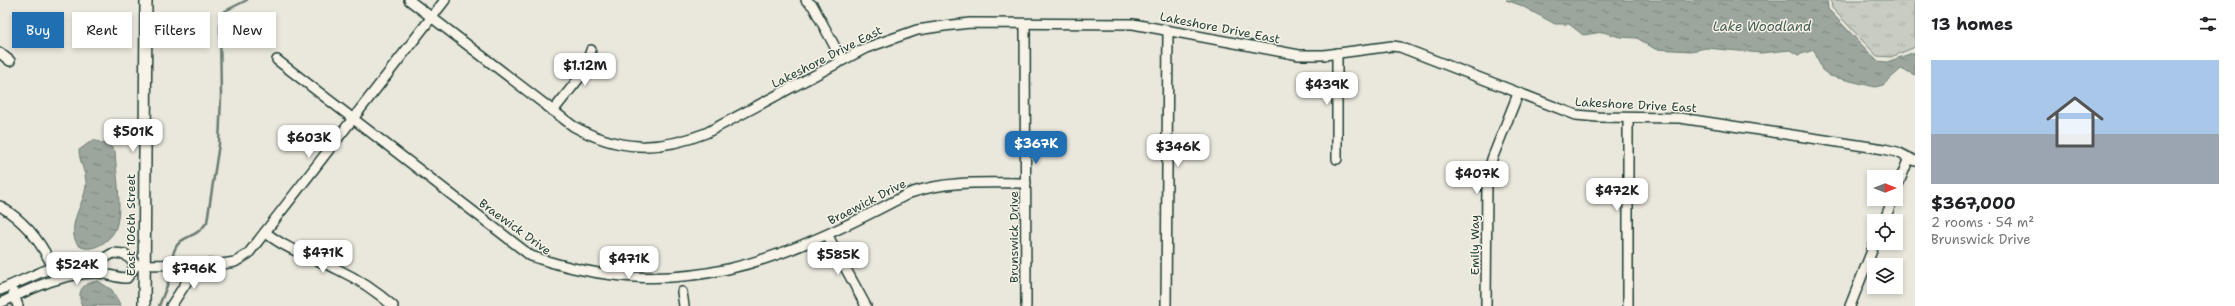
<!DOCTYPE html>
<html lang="en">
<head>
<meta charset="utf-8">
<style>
	:root { --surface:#fff; --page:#f6f6f6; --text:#202124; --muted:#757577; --line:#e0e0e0; --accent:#1f6fb2 }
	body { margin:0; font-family:"Shantell Sans",sans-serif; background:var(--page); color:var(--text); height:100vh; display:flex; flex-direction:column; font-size:15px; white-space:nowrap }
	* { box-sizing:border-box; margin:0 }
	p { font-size:13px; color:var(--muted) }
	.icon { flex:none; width:22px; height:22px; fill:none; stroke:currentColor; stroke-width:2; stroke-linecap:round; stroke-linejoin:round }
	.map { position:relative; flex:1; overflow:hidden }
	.drawer { display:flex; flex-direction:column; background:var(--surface); width:320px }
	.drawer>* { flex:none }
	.hud { position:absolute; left:12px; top:12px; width:380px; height:36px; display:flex; gap:8px }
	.needle { width:26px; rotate:90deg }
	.fabs { position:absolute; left:1867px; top:170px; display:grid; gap:8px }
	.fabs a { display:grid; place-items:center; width:36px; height:36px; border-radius:0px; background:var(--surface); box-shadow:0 2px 6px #0003; font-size:20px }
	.price { position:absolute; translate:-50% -34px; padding:0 9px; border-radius:8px; background:#fff; color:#222; font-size:13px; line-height:26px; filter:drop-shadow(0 1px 2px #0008) }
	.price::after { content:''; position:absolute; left:50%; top:24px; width:12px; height:9px; margin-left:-6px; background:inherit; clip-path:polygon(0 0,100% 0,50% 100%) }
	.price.current { background:var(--accent); color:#fff }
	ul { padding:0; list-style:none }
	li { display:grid; align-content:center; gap:8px; height:212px; padding:0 16px }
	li+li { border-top:1px solid var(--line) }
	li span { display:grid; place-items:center; height:124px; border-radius:0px; color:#555 }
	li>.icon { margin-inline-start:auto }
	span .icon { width:72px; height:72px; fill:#fffc; stroke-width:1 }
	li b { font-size:17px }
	h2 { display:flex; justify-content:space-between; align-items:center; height:48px; padding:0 16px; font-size:17px }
	.pill { padding:0 14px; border-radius:0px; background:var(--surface); box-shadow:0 2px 6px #0003; font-size:14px; line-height:36px }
	.pill.current { background:var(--accent); color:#fff }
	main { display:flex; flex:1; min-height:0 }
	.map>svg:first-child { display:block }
	.grass { fill:url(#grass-tufts); stroke:#74847a }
	.water { fill:url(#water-ripples); stroke:#6a7c72 }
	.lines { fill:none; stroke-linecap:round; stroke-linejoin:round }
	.stream { stroke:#6a7c72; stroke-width:2.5 }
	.minor-casing { stroke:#1f3d34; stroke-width:12 }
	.tertiary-casing { stroke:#1f3d34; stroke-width:14 }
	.minor { stroke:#f7f3e8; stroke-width:9 }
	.tertiary { stroke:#f7f3e8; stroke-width:11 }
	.labels { text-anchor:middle; stroke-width:3; stroke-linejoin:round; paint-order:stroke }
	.street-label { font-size:12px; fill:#1f3d34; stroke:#f7f3e8 }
	.water-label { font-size:13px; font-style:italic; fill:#445c53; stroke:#f7f3e8 }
</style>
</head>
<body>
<main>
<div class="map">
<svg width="1915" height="306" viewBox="0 0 1915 306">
	<defs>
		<pattern id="grass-tufts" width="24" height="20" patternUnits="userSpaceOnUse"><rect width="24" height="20" fill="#c8ccc1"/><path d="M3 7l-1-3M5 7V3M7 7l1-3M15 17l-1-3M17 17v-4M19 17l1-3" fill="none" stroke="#abb0a6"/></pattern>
		<pattern id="water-ripples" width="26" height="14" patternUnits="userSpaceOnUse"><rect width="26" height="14" fill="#9ca69c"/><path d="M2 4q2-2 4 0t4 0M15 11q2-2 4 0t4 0" fill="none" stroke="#7f8880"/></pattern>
	</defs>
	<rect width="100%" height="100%" fill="#eae8dd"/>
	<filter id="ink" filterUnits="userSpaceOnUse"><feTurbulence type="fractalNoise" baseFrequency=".025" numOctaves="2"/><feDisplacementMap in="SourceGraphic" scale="8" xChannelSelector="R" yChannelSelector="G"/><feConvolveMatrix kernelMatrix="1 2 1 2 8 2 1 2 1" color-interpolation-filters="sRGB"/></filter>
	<g filter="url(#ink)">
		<path class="grass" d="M 1831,0 L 1915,0 L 1915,47 L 1891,57 L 1877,56 L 1832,8 Z"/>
		<g class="water">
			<path d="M 1506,0 L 1827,0 L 1828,9 L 1877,61 L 1887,62 L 1915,52 L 1915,75 L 1901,69 L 1883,85 L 1875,87 L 1830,76 L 1822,70 L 1814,50 L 1798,55 L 1790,50 L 1761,53 L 1706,48 L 1691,51 L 1655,49 L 1637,38 L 1620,37 L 1603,32 L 1583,35 L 1569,24 L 1555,24 L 1520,5 Z"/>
			<path d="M 93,140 L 109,145 L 115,151 C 116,174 122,203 117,224 C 113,245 78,260 74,236 C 71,218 84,203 86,186 C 87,174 79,162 79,150 Z"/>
			<path d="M 98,281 L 112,290 L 121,306 L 82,306 C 76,290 83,283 98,281 Z"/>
		</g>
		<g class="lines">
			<g class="stream">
				<path d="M 173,255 C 178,233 194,242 207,222 L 219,144 L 221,97 L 220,23 L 225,11 L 247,0"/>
				<path d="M 159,306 L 170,278"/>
			</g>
			<g class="minor-casing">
				<g id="minor">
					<path d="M 409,0 L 573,126 C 618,151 658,152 706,133 L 866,48 L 917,30 L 944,26 L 970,23 L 1133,24 L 1299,55 L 1324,55 L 1392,46 L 1400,47 L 1576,115 L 1598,117 L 1680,118 L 1884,149 L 1897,152 L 1915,161"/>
					<path d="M 806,0 L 813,6 L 842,60"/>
					<path d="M 1025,24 L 1026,306"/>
					<path d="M 0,53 L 10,61"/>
					<path d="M 277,60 L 531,256 C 680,306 779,262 910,193 C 948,180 986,183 1026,183"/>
					<path d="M 553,111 L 584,72 L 591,50"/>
					<path d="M 1337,159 L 1337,53"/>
					<path d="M 1896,190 L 1909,158"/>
					<path d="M 0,206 C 26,222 44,245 55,273"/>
					<path d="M 1884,221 L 1893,199"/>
					<path d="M 265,232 C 288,251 313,257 339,270 C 358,279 377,292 393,306"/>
					<path d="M 828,236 L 866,306"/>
					<path d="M 0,290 L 46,270 L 103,259 L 113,253 L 125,254 L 136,265 L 222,264 L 235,262 L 248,254 L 445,0"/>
					<path d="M 13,292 L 18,306"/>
					<path d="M 682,292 L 684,306"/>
					<path d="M 0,303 C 29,290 64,272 97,273 C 107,273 115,278 127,278 L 136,265"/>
					<path d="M 171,306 L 186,283 L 187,265"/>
					<path d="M 1166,306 L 1168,31"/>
					<path d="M 1486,306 L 1487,179 L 1492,159 L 1518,94"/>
					<path d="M 1628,306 L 1628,118"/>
					<path d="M 1850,306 L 1875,243"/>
				</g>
			</g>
			<g class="tertiary-casing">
				<path id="tertiary" d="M 144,306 L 146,0"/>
			</g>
			<use href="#minor" class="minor"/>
			<use href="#tertiary" class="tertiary"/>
		</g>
	</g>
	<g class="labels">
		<g class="street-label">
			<text transform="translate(1220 28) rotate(11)" y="4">Lakeshore Drive East</text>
			<text transform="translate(827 57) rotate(-27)" y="4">Lakeshore Drive East</text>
			<text transform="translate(1636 105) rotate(3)" y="4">Lakeshore Drive East</text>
			<text transform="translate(867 202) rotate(-27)" y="4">Braewick Drive</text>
			<text transform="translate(131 225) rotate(-90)" y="4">East 106th Street</text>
			<text transform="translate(515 227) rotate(36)" y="4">Braewick Drive</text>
			<text transform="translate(1014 237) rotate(-90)" y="4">Brunswick Drive</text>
			<text transform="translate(1475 245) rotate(-90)" y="4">Emily Way</text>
		</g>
		<g class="water-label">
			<text x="1762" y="31">Lake Woodland</text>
		</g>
	</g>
</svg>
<div class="fabs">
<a><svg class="needle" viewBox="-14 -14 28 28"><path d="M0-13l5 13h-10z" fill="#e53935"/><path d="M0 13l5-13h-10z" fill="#757577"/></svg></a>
<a><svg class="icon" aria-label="locate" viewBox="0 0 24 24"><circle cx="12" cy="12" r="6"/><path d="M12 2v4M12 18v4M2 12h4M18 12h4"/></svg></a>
<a><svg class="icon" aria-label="layers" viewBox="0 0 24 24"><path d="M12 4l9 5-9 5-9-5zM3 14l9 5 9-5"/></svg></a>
</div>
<b class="price" style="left:585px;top:87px">$1.12M</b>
<b class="price" style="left:1327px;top:106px">$439K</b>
<b class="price" style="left:133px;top:153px">$501K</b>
<b class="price" style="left:309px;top:159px">$603K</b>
<b class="price current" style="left:1036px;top:165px">$367K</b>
<b class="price" style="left:1178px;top:168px">$346K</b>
<b class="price" style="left:1477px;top:195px">$407K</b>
<b class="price" style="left:1617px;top:212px">$472K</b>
<b class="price" style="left:323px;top:274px">$471K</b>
<b class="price" style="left:838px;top:276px">$585K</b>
<b class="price" style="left:629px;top:280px">$471K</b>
<b class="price" style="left:77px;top:286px">$524K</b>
<b class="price" style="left:194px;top:290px">$796K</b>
<div class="hud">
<a class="pill current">Buy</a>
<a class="pill">Rent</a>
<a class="pill">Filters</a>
<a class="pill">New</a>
</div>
</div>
<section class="drawer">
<h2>13 homes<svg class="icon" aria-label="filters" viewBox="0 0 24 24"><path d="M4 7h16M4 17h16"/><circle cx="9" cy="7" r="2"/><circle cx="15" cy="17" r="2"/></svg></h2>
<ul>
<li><span style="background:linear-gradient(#a9c7e8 60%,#9aa5b1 0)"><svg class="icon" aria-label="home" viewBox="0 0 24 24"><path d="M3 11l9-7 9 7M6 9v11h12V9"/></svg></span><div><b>$367,000</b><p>2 rooms · 54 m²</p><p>Brunswick Drive</p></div></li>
</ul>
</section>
</main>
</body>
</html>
